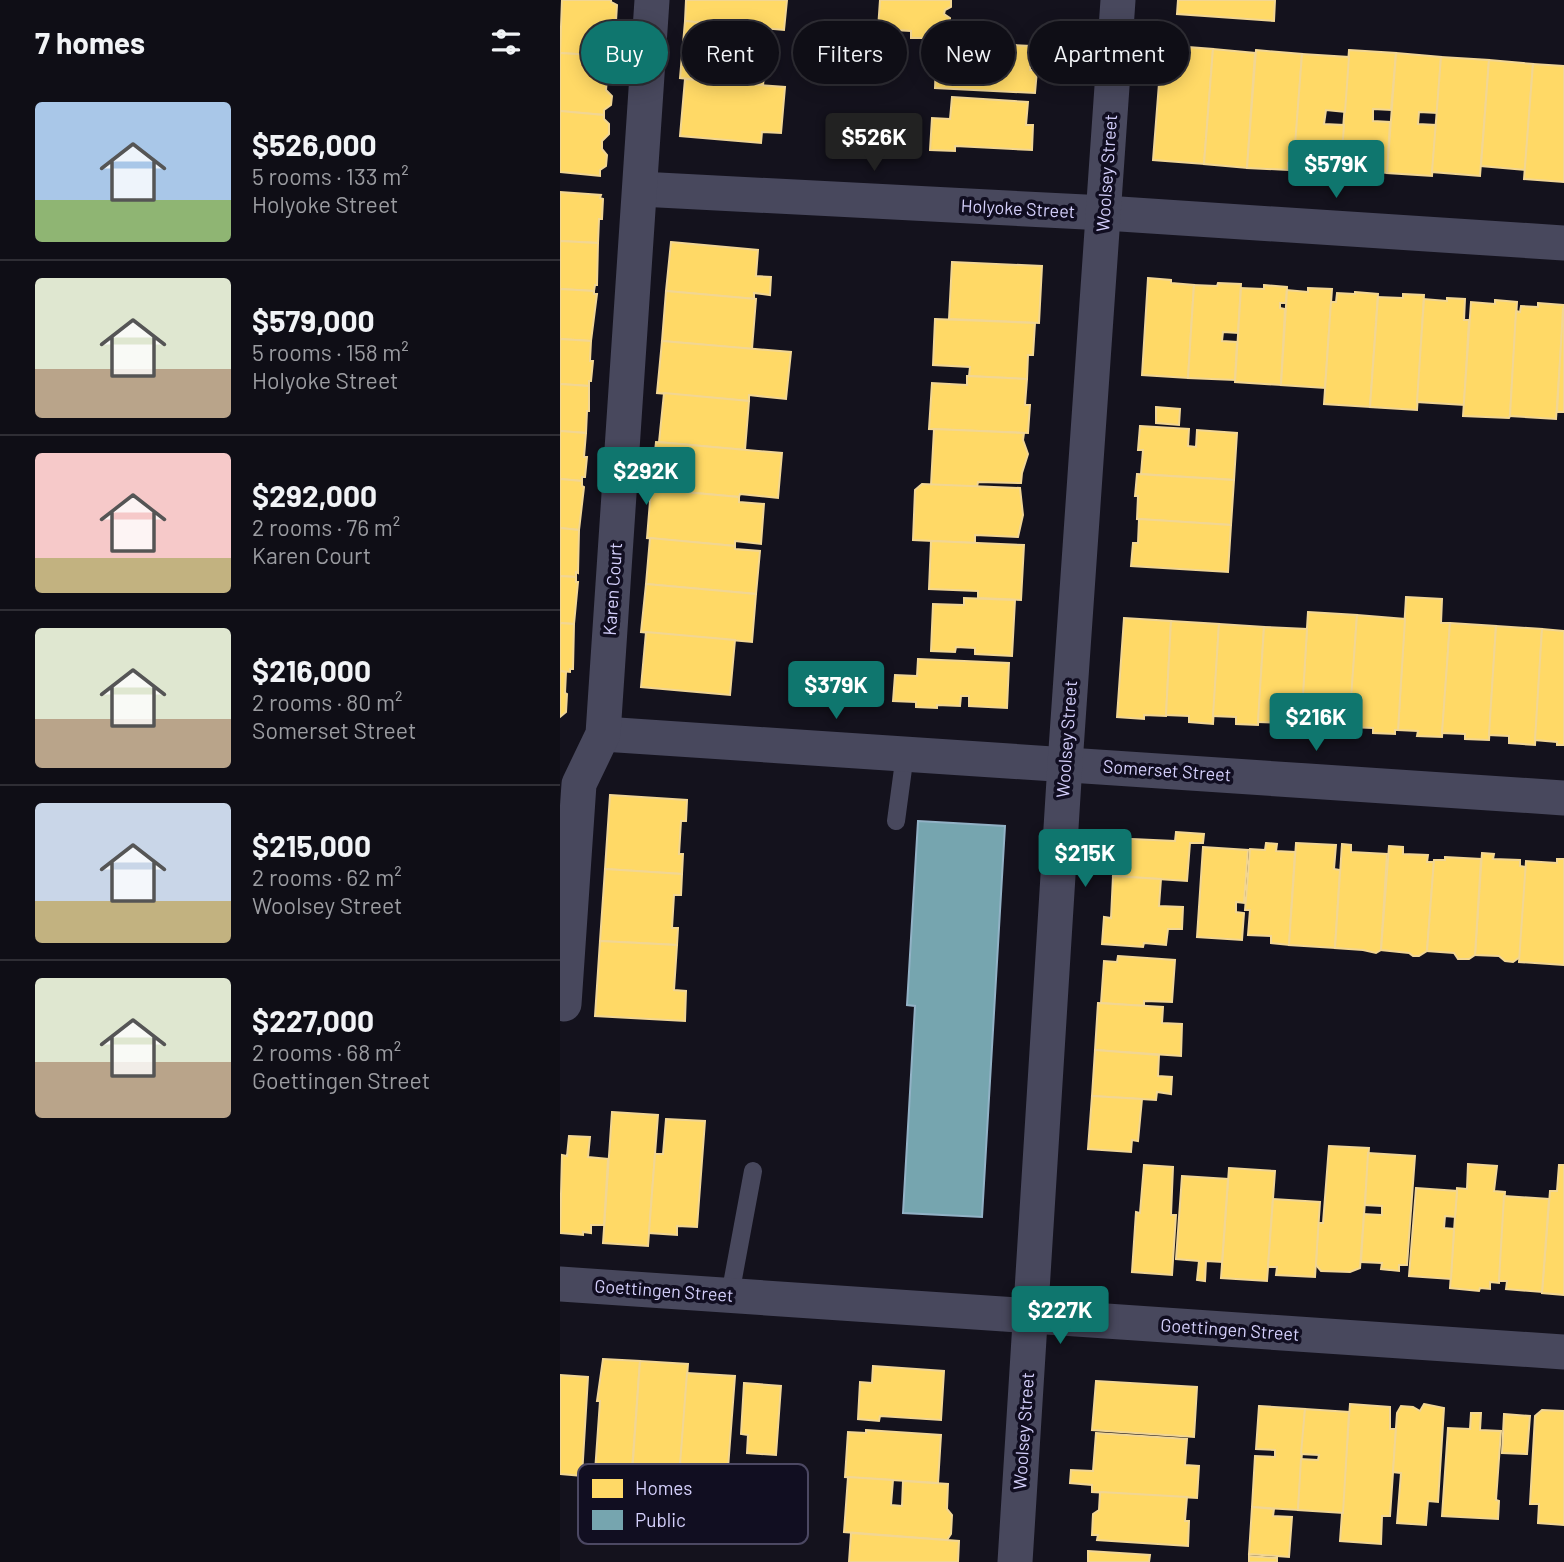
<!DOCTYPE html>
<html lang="en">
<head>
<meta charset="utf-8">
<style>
	:root { --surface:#0f0e16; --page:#18171f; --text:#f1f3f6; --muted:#9b9ca1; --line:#2f2e35; --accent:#0f766e }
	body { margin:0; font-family:Barlow,sans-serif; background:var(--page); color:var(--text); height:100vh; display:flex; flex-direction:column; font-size:26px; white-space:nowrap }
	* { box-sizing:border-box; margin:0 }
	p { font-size:23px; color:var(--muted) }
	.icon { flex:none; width:38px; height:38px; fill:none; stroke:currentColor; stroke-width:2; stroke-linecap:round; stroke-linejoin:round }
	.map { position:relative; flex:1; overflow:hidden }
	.drawer { display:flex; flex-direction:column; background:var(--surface); width:560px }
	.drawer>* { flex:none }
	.banner { position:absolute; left:21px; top:21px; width:665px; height:63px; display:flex; gap:14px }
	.price { position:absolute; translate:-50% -60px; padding:0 16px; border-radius:7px; background:var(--accent); color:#fff; font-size:23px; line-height:46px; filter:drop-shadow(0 2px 4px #0008) }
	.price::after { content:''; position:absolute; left:50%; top:42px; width:21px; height:16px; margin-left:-10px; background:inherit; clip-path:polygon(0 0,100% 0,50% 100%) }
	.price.active { background:#222; color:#fff }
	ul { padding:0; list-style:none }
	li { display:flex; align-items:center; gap:21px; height:175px; padding:0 35px }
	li+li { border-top:2px solid var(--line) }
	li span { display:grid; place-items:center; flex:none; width:196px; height:140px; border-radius:7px; color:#555 }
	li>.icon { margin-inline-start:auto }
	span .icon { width:84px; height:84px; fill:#fffc; stroke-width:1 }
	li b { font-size:30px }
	h2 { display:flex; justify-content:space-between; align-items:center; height:84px; padding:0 35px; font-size:30px }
	.chip { padding:0 24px; border-radius:32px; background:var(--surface); box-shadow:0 4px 18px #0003,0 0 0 2px var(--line); font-size:24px; line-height:63px }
	.chip.active { background:var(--accent); color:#fff }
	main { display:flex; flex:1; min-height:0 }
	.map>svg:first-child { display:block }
	.homes { fill:#ffd966; stroke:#f2d693; stroke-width:2 }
	.public { fill:#76a5af; stroke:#92b2c6; stroke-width:2 }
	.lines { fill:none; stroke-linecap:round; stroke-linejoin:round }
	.service { stroke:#48485d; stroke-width:18 }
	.minor { stroke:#48485d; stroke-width:35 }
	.labels { text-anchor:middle; stroke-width:7; stroke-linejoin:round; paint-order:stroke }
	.street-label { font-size:18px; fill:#d5d0fc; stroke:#110e21 }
	.key { fill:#110e21; stroke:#4c4863; stroke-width:2 }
	.key-label { font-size:19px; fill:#d5d0fc }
</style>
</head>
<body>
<main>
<section class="drawer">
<h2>7 homes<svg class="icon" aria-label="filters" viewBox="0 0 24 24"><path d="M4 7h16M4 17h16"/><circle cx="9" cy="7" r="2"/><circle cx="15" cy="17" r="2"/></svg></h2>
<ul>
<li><span style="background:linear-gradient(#a9c7e8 70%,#8fb573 0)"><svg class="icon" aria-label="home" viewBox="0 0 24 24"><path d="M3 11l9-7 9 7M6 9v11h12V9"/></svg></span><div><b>$526,000</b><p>5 rooms · 133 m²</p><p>Holyoke Street</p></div></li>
<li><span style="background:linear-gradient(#dfe7d0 65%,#b9a48a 0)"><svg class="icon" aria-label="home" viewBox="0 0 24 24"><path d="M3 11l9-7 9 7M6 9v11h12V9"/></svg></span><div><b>$579,000</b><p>5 rooms · 158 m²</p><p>Holyoke Street</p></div></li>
<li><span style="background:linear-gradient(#f6c9c9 75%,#c2b280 0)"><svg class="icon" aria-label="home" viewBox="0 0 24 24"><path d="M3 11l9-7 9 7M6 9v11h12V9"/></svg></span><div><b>$292,000</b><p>2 rooms · 76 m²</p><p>Karen Court</p></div></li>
<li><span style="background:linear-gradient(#dfe7d0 65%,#b9a48a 0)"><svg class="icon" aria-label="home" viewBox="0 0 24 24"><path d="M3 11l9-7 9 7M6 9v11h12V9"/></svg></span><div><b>$216,000</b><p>2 rooms · 80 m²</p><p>Somerset Street</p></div></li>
<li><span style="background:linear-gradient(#c9d6e8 70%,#c2b280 0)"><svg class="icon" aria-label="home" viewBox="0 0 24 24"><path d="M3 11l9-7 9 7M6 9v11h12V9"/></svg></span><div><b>$215,000</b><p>2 rooms · 62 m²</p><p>Woolsey Street</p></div></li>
<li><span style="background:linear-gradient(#dfe7d0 60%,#b9a48a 0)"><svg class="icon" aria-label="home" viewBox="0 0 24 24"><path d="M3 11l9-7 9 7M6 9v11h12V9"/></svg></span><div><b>$227,000</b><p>2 rooms · 68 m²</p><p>Goettingen Street</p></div></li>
</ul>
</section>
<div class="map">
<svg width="1004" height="1562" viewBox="0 0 1004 1562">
	<rect width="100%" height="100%" fill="#14121d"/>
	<g class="homes">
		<path d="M 2,0 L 51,0 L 51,2 L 57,5 L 56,21 L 51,25 L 49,56 L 0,53 Z"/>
		<path d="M 126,0 L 227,0 L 224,30 L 125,21 Z"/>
		<path d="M 320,0 L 391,0 L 391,7 L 385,10 L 384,14 L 390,18 L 390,27 L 384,33 L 366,32 L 365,38 L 351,38 L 351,31 L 318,29 Z"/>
		<path d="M 618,0 L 715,0 L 714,21 L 617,14 Z"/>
		<path d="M 125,21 L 208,29 L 203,86 L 120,78 Z"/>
		<path d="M 396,42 L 471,46 L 470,70 L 477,70 L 475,93 L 375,88 L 376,63 L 394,64 Z"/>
		<path d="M 602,45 L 653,49 L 644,164 L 593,160 Z"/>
		<path d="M 653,49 L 695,53 L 687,168 L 644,164 Z"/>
		<path d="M 696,50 L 742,54 L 734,164 L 728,163 L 728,170 L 687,168 Z"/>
		<path d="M 789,50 L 836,53 L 831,110 L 813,109 L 813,121 L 830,122 L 827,173 L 780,169 Z"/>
		<path d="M 0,53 L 49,56 L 54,63 L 54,73 L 47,78 L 46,90 L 52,96 L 51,105 L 44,110 L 44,115 L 0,111 Z"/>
		<path d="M 836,53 L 881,57 L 877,113 L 859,112 L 858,124 L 876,125 L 872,176 L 827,173 Z"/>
		<path d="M 742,54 L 789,57 L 785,112 L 766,110 L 764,124 L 784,125 L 781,166 L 773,166 L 772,174 L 733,171 Z"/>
		<path d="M 881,57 L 929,60 L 920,176 L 872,172 Z"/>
		<path d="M 929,60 L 973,64 L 965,170 L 921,166 Z"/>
		<path d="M 973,64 L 1004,66 L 1004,182 L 964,179 Z"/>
		<path d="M 125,79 L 225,87 L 221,133 L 202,132 L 201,143 L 120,136 Z"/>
		<path d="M 392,97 L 468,102 L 466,125 L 473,125 L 472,150 L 395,146 L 395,151 L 370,150 L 372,118 L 390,119 Z"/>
		<path d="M 0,111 L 44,115 L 44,119 L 49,124 L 49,134 L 42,141 L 42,149 L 47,155 L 46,166 L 40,170 L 40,176 L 0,172 Z"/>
		<path d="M 0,192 L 41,195 L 40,198 L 43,199 L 42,219 L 39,219 L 38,243 L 0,241 Z"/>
		<path d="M 0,241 L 38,243 L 37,285 L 35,285 L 34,291 L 0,289 Z"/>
		<path d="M 111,242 L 198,250 L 196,276 L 211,277 L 210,295 L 194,293 L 194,299 L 106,291 Z"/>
		<path d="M 392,262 L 482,266 L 479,323 L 389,319 Z"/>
		<path d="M 588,278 L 611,280 L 611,283 L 634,285 L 628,378 L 582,375 Z"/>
		<path d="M 658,283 L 681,284 L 678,333 L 663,332 L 662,341 L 677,342 L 675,380 L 628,378 L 634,285 L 657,286 Z"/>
		<path d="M 704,285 L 727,287 L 726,303 L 720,303 L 720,308 L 725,309 L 721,385 L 675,382 L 681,288 L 704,289 Z"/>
		<path d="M 748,288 L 772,289 L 765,388 L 721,385 L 727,290 L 748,292 Z"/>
		<path d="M 0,289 L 34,291 L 34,294 L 37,294 L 31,341 L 0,339 Z"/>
		<path d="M 106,291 L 196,299 L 192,349 L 102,341 Z"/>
		<path d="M 795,292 L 818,294 L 810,407 L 764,404 L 771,302 L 776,302 L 777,293 L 795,294 Z"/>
		<path d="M 843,294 L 864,295 L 857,410 L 810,407 L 818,297 L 843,298 Z"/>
		<path d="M 887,298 L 905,299 L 904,320 L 909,320 L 904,405 L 857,402 L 864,299 L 887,301 Z"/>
		<path d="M 935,300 L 957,302 L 950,416 L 949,418 L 903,416 L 911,302 L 935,304 Z"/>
		<path d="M 978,303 L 1004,305 L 996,419 L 950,416 L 956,311 L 960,312 L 961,306 L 978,307 Z"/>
		<path d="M 1003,309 L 1004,309 L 1004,412 L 997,412 Z"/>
		<path d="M 375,319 L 475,323 L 473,355 L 468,355 L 467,379 L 409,376 L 410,367 L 373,365 Z"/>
		<path d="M 0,339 L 31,341 L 30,361 L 33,361 L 31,381 L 29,381 L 29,386 L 0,384 Z"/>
		<path d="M 102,341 L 231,352 L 226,399 L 189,395 L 189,401 L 97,393 Z"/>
		<path d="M 407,376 L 467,379 L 465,405 L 470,405 L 468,433 L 369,429 L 372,383 L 407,385 Z"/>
		<path d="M 0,384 L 29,386 L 29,411 L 27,411 L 26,433 L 0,431 Z"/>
		<path d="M 104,393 L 189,401 L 185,450 L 99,442 Z"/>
		<path d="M 596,407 L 620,409 L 619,425 L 596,423 Z"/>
		<path d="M 580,426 L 629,429 L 628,446 L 636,447 L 637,430 L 677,433 L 674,480 L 581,474 L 583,450 L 578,450 Z"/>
		<path d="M 374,429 L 464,433 L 463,440 L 468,454 L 462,473 L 461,483 L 418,482 L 417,487 L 371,485 Z"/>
		<path d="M 0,431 L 26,433 L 24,457 L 27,457 L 25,477 L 22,477 L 22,481 L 0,479 Z"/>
		<path d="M 96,442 L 222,453 L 218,498 L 180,494 L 179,497 L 91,489 Z"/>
		<path d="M 577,474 L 674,480 L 671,525 L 577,519 L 578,496 L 575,496 Z"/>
		<path d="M 0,479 L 22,481 L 22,486 L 24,487 L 19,530 L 0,528 Z"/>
		<path d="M 362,484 L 460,488 L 463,515 L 458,537 L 415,535 L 415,543 L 353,540 L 355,490 Z"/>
		<path d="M 91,489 L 179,497 L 179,502 L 204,504 L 201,544 L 175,541 L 175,546 L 87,538 Z"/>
		<path d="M 579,519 L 671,525 L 668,572 L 571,566 L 573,543 L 578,543 Z"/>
		<path d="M 0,528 L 19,530 L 18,573 L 16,572 L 16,577 L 0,576 Z"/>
		<path d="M 90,538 L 175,546 L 175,549 L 200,551 L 196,594 L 86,584 Z"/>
		<path d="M 371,541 L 464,545 L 461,600 L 418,598 L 418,591 L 369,589 Z"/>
		<path d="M 0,576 L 16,577 L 16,582 L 18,582 L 14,624 L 0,623 Z"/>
		<path d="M 86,584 L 196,594 L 192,642 L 81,632 Z"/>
		<path d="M 846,597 L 882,599 L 881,623 L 890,623 L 882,737 L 857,736 L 858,731 L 838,730 Z"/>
		<path d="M 404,598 L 455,600 L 452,656 L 415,654 L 415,648 L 396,647 L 395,652 L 371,651 L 373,604 L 404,605 Z"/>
		<path d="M 748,612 L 797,615 L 789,732 L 767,730 L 767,725 L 741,723 Z"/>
		<path d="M 797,615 L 845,619 L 838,730 L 835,730 L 835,734 L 813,733 L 813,728 L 789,727 Z"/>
		<path d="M 564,618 L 611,621 L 606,716 L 584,715 L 584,719 L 557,717 Z"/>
		<path d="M 611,621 L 659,624 L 653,724 L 629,722 L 629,716 L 606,715 Z"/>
		<path d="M 0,623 L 14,624 L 13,669 L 10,669 L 10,672 L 0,671 Z"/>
		<path d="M 890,623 L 936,626 L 929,740 L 905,739 L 905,734 L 882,733 Z"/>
		<path d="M 659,624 L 704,627 L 698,725 L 676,724 L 676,717 L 653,716 Z"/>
		<path d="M 936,626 L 982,629 L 975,745 L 949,743 L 949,736 L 929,735 Z"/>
		<path d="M 704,627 L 747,629 L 741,728 L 721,728 L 722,723 L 698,722 Z"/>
		<path d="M 982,629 L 1004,631 L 1004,745 L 997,745 L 997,742 L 975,740 Z"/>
		<path d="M 86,632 L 175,640 L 170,695 L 81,687 Z"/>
		<path d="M 358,659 L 449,663 L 447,708 L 409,706 L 409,696 L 401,696 L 400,706 L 377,705 L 377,708 L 356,707 L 356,702 L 333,701 L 335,675 L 357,676 Z"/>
		<path d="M 0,671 L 6,672 L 5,693 L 7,694 L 6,712 L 0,717 Z"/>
		<path d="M 50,795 L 127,800 L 126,821 L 121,821 L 119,854 L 123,854 L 122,874 L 45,869 Z"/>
		<path d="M 616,832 L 644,834 L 643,843 L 630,843 L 627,881 L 553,876 L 555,864 L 549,863 L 551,838 L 615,841 Z"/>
		<path d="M 706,843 L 717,844 L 716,851 L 735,852 L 729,945 L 711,943 L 711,936 L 688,935 L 690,910 L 685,910 L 690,849 L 705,850 Z"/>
		<path d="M 736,843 L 776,845 L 774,869 L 780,870 L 775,948 L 729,945 Z"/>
		<path d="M 782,844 L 791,845 L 791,852 L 827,854 L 821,950 L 816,953 L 803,950 L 775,948 Z"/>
		<path d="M 829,846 L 843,847 L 843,854 L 868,855 L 867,862 L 874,862 L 867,951 L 859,956 L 853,956 L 849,953 L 821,950 Z"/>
		<path d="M 643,847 L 688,850 L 684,903 L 676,902 L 676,912 L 684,913 L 682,940 L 637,937 Z"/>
		<path d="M 922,853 L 934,854 L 933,859 L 960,860 L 960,866 L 966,867 L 960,957 L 953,962 L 945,961 L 939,956 L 915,955 Z"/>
		<path d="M 885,857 L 921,859 L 915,955 L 909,959 L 898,959 L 894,953 L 867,951 L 874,860 L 885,860 Z"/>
		<path d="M 997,859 L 1004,859 L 1004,965 L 959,962 L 966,861 L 997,863 Z"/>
		<path d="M 45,869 L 122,874 L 121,895 L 114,895 L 112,928 L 118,928 L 117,945 L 40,941 Z"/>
		<path d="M 553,876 L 601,879 L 599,906 L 623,907 L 622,929 L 608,929 L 606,945 L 584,943 L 583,947 L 542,944 L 544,917 L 551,918 Z"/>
		<path d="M 40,941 L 117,945 L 114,990 L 126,991 L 125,1021 L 35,1016 Z"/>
		<path d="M 558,956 L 615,960 L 612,1002 L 584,1001 L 584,1006 L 541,1003 L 544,961 L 557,962 Z"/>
		<path d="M 538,1003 L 603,1007 L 602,1023 L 622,1024 L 621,1056 L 535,1050 Z"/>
		<path d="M 535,1050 L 599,1055 L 598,1076 L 612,1077 L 611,1094 L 597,1092 L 596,1100 L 532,1096 Z"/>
		<path d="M 532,1096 L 582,1099 L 578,1141 L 572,1140 L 571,1152 L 528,1149 Z"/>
		<path d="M 52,1112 L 98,1115 L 88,1246 L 43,1243 Z"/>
		<path d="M 106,1119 L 145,1121 L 137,1227 L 117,1226 L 117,1235 L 89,1233 L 95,1154 L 103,1154 Z"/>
		<path d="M 9,1136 L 30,1137 L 28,1157 L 48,1159 L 44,1225 L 31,1225 L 31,1233 L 23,1232 L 23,1235 L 0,1233 L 2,1155 L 7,1156 Z"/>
		<path d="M 769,1146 L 809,1148 L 800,1268 L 790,1272 L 761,1271 L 756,1265 L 758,1223 L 763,1223 Z"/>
		<path d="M 808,1153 L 855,1156 L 847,1265 L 839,1265 L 839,1271 L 821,1269 L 822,1263 L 801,1262 L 804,1214 L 822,1215 L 822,1206 L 805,1205 Z"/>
		<path d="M 908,1164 L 937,1166 L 934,1191 L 945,1192 L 939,1283 L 930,1282 L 930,1289 L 920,1288 L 919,1291 L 890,1288 L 897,1188 L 907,1189 Z"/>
		<path d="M 584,1165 L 613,1167 L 611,1215 L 616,1215 L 612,1275 L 572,1272 L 576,1212 L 580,1213 Z"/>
		<path d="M 999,1165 L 1004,1165 L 1004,1295 L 982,1293 L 990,1191 L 997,1191 Z"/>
		<path d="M 669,1168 L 715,1171 L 707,1281 L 661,1278 Z"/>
		<path d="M 622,1176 L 668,1179 L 662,1262 L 646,1261 L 645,1281 L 637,1280 L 639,1261 L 616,1259 Z"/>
		<path d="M 856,1188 L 897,1191 L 895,1217 L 885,1216 L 884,1228 L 894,1229 L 891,1279 L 849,1276 Z"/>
		<path d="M 944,1196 L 989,1199 L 982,1292 L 946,1289 L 947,1281 L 939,1281 Z"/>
		<path d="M 713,1199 L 760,1202 L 755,1277 L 716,1275 L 717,1267 L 708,1267 Z"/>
		<path d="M 43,1359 L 80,1361 L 70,1496 L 59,1496 L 60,1488 L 34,1486 L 40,1401 L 37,1401 Z"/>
		<path d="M 80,1361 L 128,1364 L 120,1470 L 93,1469 L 91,1490 L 71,1489 Z"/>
		<path d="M 313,1366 L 384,1371 L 381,1420 L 320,1416 L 319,1421 L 298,1419 L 300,1382 L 312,1383 Z"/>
		<path d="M 127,1373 L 175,1376 L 168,1468 L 147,1466 L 146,1487 L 129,1486 L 131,1466 L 120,1465 Z"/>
		<path d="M 0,1375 L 28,1377 L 22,1476 L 0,1474 Z"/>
		<path d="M 536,1381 L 637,1387 L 634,1437 L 532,1430 Z"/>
		<path d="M 184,1383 L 221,1386 L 216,1455 L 187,1453 L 188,1435 L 181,1434 Z"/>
		<path d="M 790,1404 L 830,1407 L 830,1429 L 836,1429 L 830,1516 L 822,1516 L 821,1544 L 780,1541 Z"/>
		<path d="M 864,1404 L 884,1408 L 878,1502 L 868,1501 L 866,1525 L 837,1523 L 841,1473 L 833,1472 L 837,1413 L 841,1406 L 853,1407 L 860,1411 Z"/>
		<path d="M 699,1406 L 745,1409 L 738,1510 L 692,1507 L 695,1456 L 715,1457 L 715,1450 L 696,1449 Z"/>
		<path d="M 745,1409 L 789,1412 L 783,1513 L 738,1510 L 741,1459 L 758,1460 L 759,1455 L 741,1454 Z"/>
		<path d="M 982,1410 L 1004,1411 L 1004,1525 L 978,1523 L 979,1504 L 970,1504 L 975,1416 Z"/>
		<path d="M 911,1413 L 921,1413 L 920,1430 L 941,1431 L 936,1500 L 939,1501 L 938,1519 L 882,1516 L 888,1428 L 910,1429 Z"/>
		<path d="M 944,1414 L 970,1416 L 967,1454 L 942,1453 Z"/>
		<path d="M 306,1430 L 381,1435 L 378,1483 L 285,1477 L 288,1432 L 306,1433 Z"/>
		<path d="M 536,1433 L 627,1439 L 625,1465 L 639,1466 L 637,1498 L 532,1492 L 532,1485 L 510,1483 L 511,1470 L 533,1471 Z"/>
		<path d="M 288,1477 L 333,1480 L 331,1505 L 342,1506 L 343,1481 L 388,1484 L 387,1509 L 392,1515 L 391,1534 L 387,1540 L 284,1532 Z"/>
		<path d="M 540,1492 L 627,1497 L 625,1521 L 629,1521 L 628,1546 L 537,1540 L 538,1535 L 532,1535 L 533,1514 L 539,1510 Z"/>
		<path d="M 692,1507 L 714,1509 L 713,1516 L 732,1517 L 729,1557 L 689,1554 Z"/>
		<path d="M 291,1533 L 399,1541 L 398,1562 L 289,1562 Z"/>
		<path d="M 528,1551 L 590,1555 L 589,1562 L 528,1562 Z"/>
		<path d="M 689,1556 L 717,1558 L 717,1562 L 689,1562 Z"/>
	</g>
	<path class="public" d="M 358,821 L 445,826 L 422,1217 L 343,1213 L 355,1006 L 347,1005 Z"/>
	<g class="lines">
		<g class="service">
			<path d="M 336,821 L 345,754"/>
			<path d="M 170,1295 L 193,1171"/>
		</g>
		<g class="minor">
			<path d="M 80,189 L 545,213 L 1004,243"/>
			<path d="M 43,734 L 1004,798"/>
			<path d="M 4,1004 L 19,784 L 43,734 L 92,0"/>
			<path d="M 0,1284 L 1004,1352"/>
			<path d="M 455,1562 L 505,764 L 558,0"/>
		</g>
	</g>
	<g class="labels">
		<g class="street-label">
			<text transform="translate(547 173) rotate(-86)" y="6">Woolsey Street</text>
			<text transform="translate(458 209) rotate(3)" y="6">Holyoke Street</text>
			<text transform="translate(53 589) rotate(-86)" y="6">Karen Court</text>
			<text transform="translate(507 739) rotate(-86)" y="6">Woolsey Street</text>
			<text transform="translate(607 771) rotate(4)" y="6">Somerset Street</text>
			<text transform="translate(104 1291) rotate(4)" y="6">Goettingen Street</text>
			<text transform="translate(670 1330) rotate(4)" y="6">Goettingen Street</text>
			<text transform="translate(464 1431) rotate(-86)" y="6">Woolsey Street</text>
		</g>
	</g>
	<rect x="18" y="1464" width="230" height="80" rx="10" class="key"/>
	<rect x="32" y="1479" width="31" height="19" fill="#ffd966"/>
	<rect x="32" y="1510" width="31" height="20" fill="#76a5af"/>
	<g class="key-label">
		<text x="75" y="1495">Homes</text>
		<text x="75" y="1527">Public</text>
	</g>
</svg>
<b class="price active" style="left:314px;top:173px">$526K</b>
<b class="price" style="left:776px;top:200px">$579K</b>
<b class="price" style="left:86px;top:507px">$292K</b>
<b class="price" style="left:276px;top:721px">$379K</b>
<b class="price" style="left:756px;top:753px">$216K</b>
<b class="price" style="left:525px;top:889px">$215K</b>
<b class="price" style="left:500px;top:1346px">$227K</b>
<div class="banner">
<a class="chip active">Buy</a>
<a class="chip">Rent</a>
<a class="chip">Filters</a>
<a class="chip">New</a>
<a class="chip">Apartment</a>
</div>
</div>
</main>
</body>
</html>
